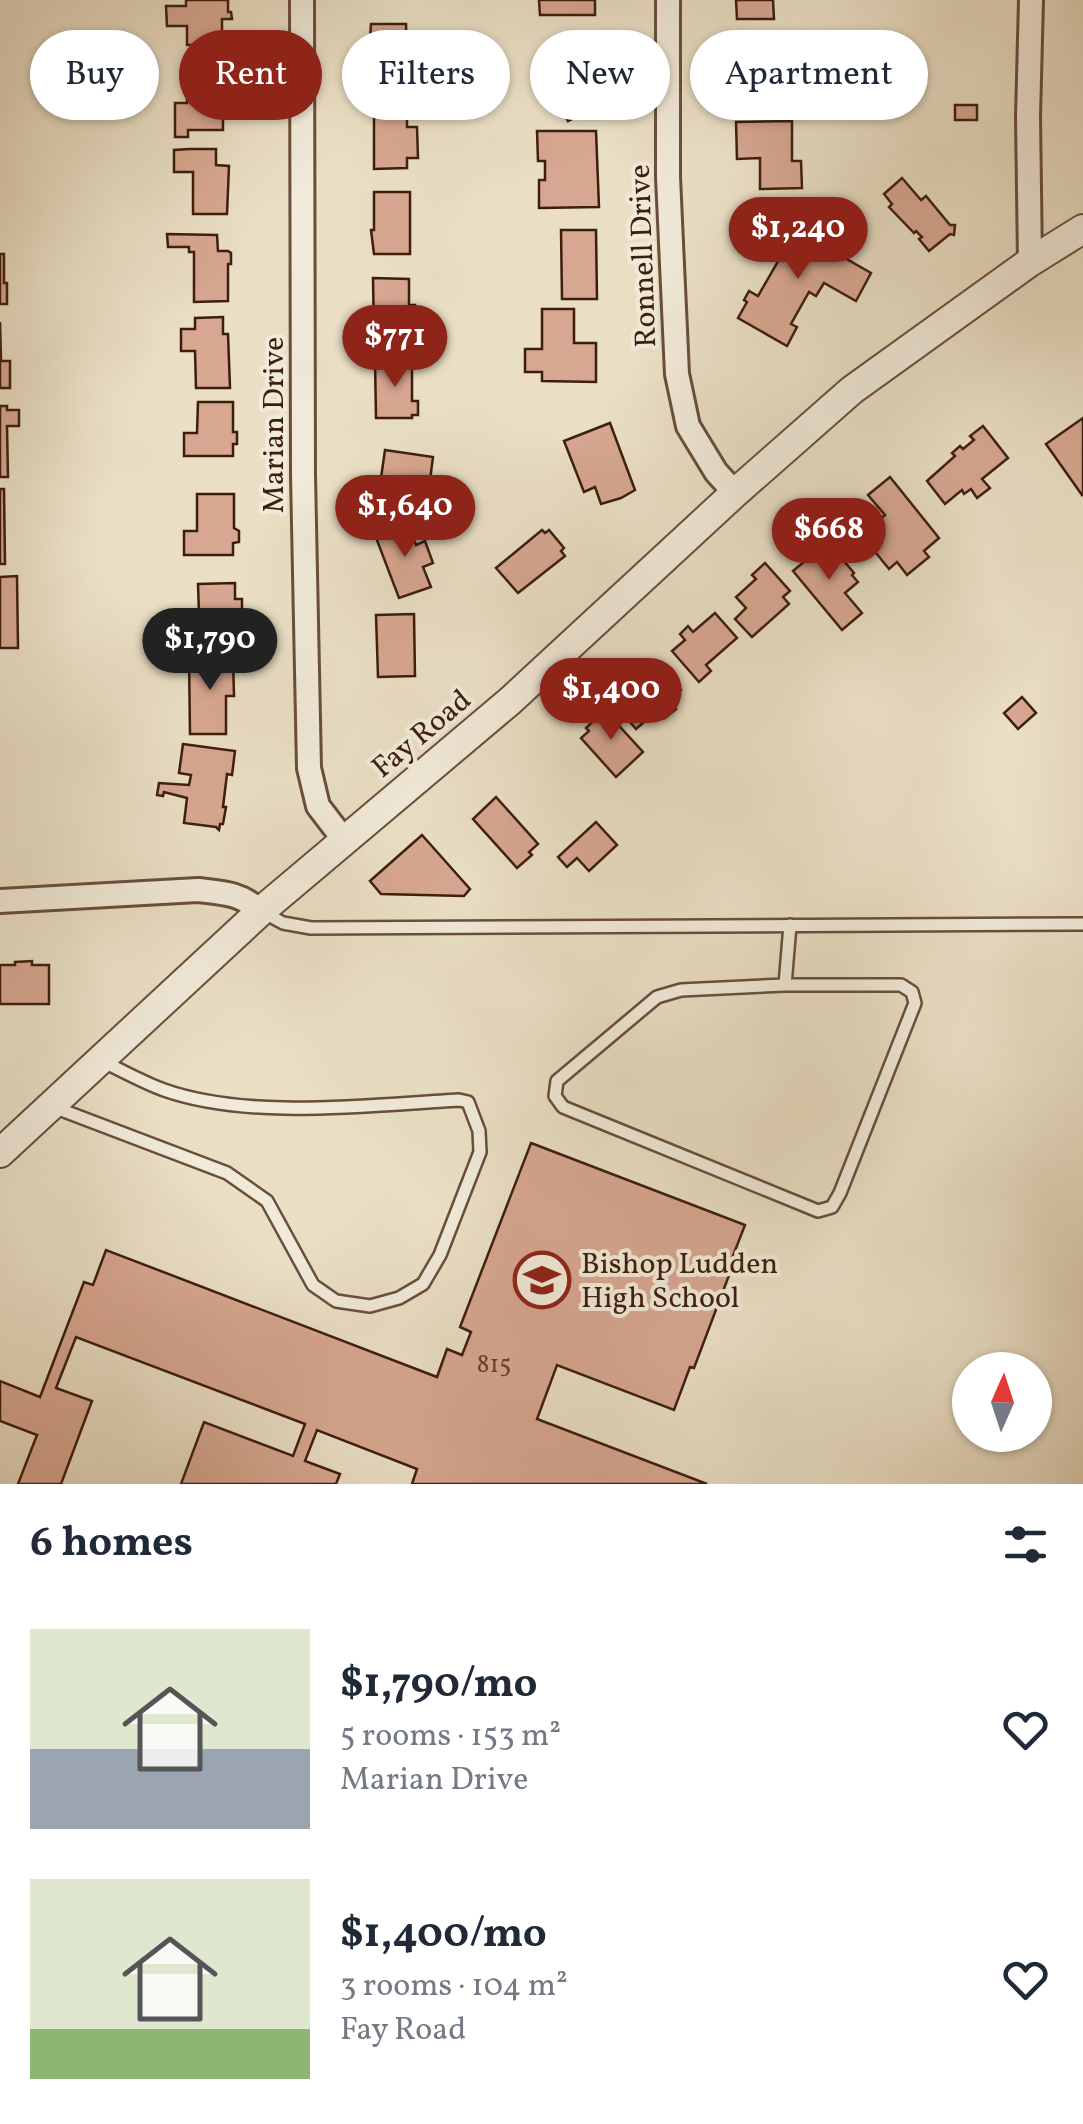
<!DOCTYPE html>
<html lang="en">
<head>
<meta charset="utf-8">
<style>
	:root { --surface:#fff; --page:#f2f2f3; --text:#1f2937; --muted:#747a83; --accent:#8f2418 }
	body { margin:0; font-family:Vollkorn,serif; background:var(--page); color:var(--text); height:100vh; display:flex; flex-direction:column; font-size:38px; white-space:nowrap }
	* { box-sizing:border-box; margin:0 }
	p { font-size:32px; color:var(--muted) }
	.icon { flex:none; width:55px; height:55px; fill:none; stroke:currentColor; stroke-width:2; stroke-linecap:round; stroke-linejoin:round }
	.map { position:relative; height:1484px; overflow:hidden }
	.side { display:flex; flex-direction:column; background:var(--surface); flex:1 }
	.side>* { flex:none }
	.hud { position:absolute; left:30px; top:30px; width:1025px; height:90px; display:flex; gap:20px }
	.needle { width:65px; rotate:3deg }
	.fabs { position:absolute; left:952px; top:1352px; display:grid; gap:20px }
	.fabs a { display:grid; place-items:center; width:100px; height:100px; border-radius:50%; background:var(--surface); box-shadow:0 2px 8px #0004; font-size:50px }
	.price { position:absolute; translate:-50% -85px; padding:0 22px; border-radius:35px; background:var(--accent); color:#fff; font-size:32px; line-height:65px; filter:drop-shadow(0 2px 5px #0008) }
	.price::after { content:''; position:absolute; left:50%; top:60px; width:30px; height:22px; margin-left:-15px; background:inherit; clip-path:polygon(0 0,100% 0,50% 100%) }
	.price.active { background:#222; color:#fff }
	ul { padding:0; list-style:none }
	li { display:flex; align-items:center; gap:30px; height:250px; padding:0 30px }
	li span { display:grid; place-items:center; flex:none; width:280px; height:200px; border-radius:0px; color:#555 }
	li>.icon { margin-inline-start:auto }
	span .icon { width:120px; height:120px; fill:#fffc; stroke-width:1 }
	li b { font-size:42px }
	h2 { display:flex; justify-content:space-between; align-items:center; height:120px; padding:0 30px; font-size:42px }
	.tag { padding:0 35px; border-radius:45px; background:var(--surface); box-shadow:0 2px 8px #0004; font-size:35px; line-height:90px }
	.tag.active { background:var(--accent); color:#fff }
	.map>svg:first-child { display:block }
	.building { fill:#d7a791; stroke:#3d1e0d; stroke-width:2.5 }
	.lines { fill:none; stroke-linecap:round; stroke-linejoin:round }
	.service-casing { stroke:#684e3b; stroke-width:16 }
	.minor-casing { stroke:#684e3b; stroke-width:28 }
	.tertiary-casing { stroke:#684e3b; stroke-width:32 }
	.service { stroke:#f1ead9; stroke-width:11 }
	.minor { stroke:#f1ead9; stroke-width:22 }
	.tertiary { stroke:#f1ead9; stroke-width:28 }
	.labels { text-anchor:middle; stroke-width:8; stroke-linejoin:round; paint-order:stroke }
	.number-label { font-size:25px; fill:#64402e }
	.street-label { font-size:30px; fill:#3d1e0d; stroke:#f1ead9 }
	.poi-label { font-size:30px; fill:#3d1e0d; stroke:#f1ead9; text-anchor:start }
</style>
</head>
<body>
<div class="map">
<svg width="1083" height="1484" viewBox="0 0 1083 1484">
	<rect width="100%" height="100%" fill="#eadfc5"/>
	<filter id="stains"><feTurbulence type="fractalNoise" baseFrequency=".002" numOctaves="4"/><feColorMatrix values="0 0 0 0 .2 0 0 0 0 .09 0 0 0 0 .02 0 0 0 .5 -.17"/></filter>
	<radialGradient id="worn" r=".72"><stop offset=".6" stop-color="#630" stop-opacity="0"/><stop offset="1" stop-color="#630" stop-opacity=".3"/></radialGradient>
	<g class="building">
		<path d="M 186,0 L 228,0 L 228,12 L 231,12 L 232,19 L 222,19 L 222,44 L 187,45 L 187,26 L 167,26 L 166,6 L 186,6 Z"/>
		<path d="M 539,0 L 595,0 L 595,15 L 540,15 Z"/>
		<path d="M 736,0 L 773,0 L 774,19 L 737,19 Z"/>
		<path d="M 371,24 L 406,24 L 407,69 L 411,68 L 411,76 L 407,77 L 406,84 L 373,84 L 373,51 L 369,51 Z"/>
		<path d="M 734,35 L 774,35 L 774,105 L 737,105 Z"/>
		<path d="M 570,40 L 602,104 L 568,121 L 559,103 L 549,108 L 537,87 L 539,86 L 536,82 L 547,76 L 537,57 Z"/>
		<path d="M 187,64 L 215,64 L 215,80 L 229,79 L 229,105 L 223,105 L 223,130 L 188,130 L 188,137 L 175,137 L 175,103 L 187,103 Z"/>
		<rect x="955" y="105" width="22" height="15"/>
		<path d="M 374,108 L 407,108 L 407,127 L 417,127 L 418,158 L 407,158 L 407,168 L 374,169 Z"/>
		<path d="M 792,121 L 792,161 L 801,161 L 802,188 L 760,189 L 760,158 L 737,159 L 736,122 Z"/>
		<path d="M 537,131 L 596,131 L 599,207 L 539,208 L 539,180 L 545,180 L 545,161 L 538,161 Z"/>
		<path d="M 189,149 L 216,149 L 216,165 L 229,166 L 227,214 L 193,214 L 193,172 L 174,172 L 174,150 Z"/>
		<path d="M 902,178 L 921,200 L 926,196 L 950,225 L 955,225 L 954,235 L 950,234 L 929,251 L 919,239 L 922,237 L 916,231 L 914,233 L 889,207 L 892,204 L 884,194 Z"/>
		<path d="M 374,192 L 410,192 L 410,254 L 374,254 L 371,230 L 374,230 Z"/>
		<path d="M 780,221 L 871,273 L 856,301 L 824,283 L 816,296 L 809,292 L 791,324 L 797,327 L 787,346 L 738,318 L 747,302 L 744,300 L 749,291 L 758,296 L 780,258 L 764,249 Z"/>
		<path d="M 561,230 L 596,230 L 597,299 L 562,299 Z"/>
		<path d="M 167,234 L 217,235 L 218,251 L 228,251 L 231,253 L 231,264 L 228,264 L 228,301 L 194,302 L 194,252 L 189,252 L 189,247 L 168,247 Z"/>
		<path d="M 0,254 L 4,254 L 4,283 L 7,283 L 7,304 L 0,304 Z"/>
		<path d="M 373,278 L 409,279 L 409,305 L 415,305 L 415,315 L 409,315 L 409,339 L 374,338 Z"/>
		<path d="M 542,309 L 574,309 L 574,343 L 596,343 L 596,382 L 542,381 L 542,372 L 525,372 L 525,349 L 542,349 Z"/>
		<path d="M 223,317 L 223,334 L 228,334 L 230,388 L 196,388 L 195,351 L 181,351 L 181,329 L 195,329 L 195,318 Z"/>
		<path d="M 0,322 L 1,361 L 10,361 L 10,388 L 0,388 Z"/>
		<path d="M 375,360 L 412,360 L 412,401 L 418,401 L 418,415 L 412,415 L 412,418 L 376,418 Z"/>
		<path d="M 198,402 L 233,402 L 233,432 L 237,432 L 237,444 L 233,444 L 233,456 L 184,456 L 184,433 L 197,433 Z"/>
		<path d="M 0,406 L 7,406 L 7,410 L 19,410 L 19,426 L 7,426 L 8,477 L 0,477 Z"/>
		<path d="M 1083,418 L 1083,494 L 1082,495 L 1046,444 Z"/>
		<path d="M 610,423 L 635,490 L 621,498 L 601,504 L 595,487 L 584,492 L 564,441 Z"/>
		<path d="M 983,426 L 1008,458 L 982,479 L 990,488 L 977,498 L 971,489 L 964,494 L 962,490 L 945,504 L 927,481 L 955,456 L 952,453 L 960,446 L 963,449 L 974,440 L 970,436 Z"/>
		<path d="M 385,450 L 433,457 L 429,488 L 417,486 L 413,517 L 403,515 L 403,521 L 397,520 L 398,515 L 374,512 L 377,485 L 380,485 Z"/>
		<path d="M 890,477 L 939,538 L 924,551 L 929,557 L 907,575 L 897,562 L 889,569 L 859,532 L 874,520 L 876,522 L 885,515 L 868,495 Z"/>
		<path d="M 0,489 L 4,489 L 5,564 L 0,564 Z"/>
		<path d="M 197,494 L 234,494 L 234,528 L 239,531 L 239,542 L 233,543 L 233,555 L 184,555 L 184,531 L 197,531 Z"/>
		<path d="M 408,523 L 416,545 L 425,541 L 433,563 L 423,567 L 431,587 L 399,598 L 375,535 Z"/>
		<path d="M 542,530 L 545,533 L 549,530 L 564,548 L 561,551 L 565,556 L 518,593 L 496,568 Z"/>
		<path d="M 824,539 L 829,545 L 826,547 L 839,561 L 842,559 L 854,573 L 852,575 L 858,582 L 845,593 L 862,613 L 842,630 L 793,571 L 805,561 L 802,558 Z"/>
		<path d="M 765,563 L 790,591 L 783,597 L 789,604 L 752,637 L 735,619 L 746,608 L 736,597 L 756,579 L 752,575 Z"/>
		<path d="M 17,576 L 18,648 L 0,648 L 0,577 Z"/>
		<path d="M 235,583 L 235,599 L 242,599 L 242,611 L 235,611 L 235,646 L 200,646 L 198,584 Z"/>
		<path d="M 715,613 L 737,638 L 706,665 L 711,671 L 699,682 L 672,651 L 685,640 L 680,634 L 688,626 L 693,632 Z"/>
		<path d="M 414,614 L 415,676 L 378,677 L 376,615 Z"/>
		<path d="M 233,656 L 234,696 L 226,696 L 226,734 L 190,734 L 189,657 Z"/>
		<path d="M 659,664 L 681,690 L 669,701 L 676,709 L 665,718 L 658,710 L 636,729 L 618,708 L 631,697 L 627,692 L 637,683 L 635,680 L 644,673 L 646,675 Z"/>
		<path d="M 1022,697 L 1036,713 L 1018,729 L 1004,713 Z"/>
		<path d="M 607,708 L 613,715 L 611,717 L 643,752 L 616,777 L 581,738 L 589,731 L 586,728 Z"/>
		<path d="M 183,744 L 235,751 L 232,775 L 227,774 L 223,807 L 226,807 L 223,824 L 220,824 L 219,830 L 216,827 L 184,823 L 187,798 L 164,792 L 163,796 L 157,795 L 159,783 L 189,785 L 191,775 L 179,773 Z"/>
		<path d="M 496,797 L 538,844 L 529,852 L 532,855 L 517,868 L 473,819 Z"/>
		<path d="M 596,822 L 617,845 L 589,871 L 577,858 L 567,867 L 558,857 Z"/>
		<path d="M 422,835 L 470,889 L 464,896 L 381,894 L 370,881 Z"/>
		<path d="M 32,961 L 32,965 L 49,965 L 49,1004 L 0,1004 L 0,965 L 15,965 L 15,962 Z"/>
		<path d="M 531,1143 L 745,1225 L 731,1261 L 734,1262 L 694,1368 L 690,1367 L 674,1410 L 557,1365 L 537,1419 L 707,1484 L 412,1484 L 417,1469 L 317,1430 L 305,1461 L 340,1474 L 336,1484 L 181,1484 L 204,1422 L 293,1456 L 305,1424 L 76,1337 L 56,1388 L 92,1401 L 61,1484 L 18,1484 L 37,1435 L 0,1421 L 0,1381 L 40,1397 L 84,1282 L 93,1285 L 106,1250 L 437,1377 L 447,1349 L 462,1355 L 471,1332 L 460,1327 Z"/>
	</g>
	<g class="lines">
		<g class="service-casing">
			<g id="service">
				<path d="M 261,911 L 283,923 L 311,928 L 1083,924"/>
				<path d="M 785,985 L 901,985 L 912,992 L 915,1003 L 840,1193 L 832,1207 L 818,1211 L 563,1107 L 555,1096 L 557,1081 L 657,997 L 681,990 L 785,985 L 790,925"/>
				<path d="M 51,1106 L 227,1173 L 267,1201 L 313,1285 L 336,1301 L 370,1306 L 399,1298 L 423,1284 L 440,1255 L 480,1152 L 479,1131 L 468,1102 L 459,1100 C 368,1105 249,1120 164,1090 C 142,1082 121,1070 100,1060"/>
			</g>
		</g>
		<g class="minor-casing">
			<g id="minor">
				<path d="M 302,0 L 303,475 L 309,768 L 318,806 L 344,840"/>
				<path d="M 668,0 L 668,177 L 677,374 L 688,426 L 716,472 L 735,493"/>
				<path d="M 1030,262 L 1028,117 L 1031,0"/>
				<path d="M 0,901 L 198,890 C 225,893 239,893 261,911"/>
			</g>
		</g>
		<g class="tertiary-casing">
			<path id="tertiary" d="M 0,1153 L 261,911 L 510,701 L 735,493 L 852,390 L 1030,262 L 1083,229"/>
		</g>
		<use href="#service" class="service"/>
		<use href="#minor" class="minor"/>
		<use href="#tertiary" class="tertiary"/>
	</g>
	<defs>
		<g id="school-ring" transform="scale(2.875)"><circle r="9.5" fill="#f1ead9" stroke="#8f2418" stroke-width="1.5"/><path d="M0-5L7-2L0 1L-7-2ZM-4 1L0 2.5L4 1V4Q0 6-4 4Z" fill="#8f2418"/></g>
	</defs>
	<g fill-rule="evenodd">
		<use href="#school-ring" x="542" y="1280"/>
	</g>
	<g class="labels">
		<g class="number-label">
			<text x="494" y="1372">815</text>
		</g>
		<g class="street-label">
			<text transform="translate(642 256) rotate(-92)" y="10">Ronnell Drive</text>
			<text transform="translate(273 425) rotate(-90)" y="10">Marian Drive</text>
			<text transform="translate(421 733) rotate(-40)" y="10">Fay Road</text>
		</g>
		<g class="poi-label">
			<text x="581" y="1273">Bishop Ludden<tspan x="581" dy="34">High School</tspan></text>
		</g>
	</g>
	<rect width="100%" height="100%" filter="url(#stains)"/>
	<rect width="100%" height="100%" fill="url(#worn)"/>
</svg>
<div class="fabs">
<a><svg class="needle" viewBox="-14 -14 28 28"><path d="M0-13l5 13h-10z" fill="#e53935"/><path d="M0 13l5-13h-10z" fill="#747a83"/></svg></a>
</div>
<b class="price" style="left:798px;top:282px">$1,240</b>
<b class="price" style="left:395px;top:390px">$771</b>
<b class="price" style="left:405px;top:560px">$1,640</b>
<b class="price" style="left:829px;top:583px">$668</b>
<b class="price active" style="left:210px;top:693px">$1,790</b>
<b class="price" style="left:611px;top:743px">$1,400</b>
<div class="hud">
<a class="tag">Buy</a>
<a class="tag active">Rent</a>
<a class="tag">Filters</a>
<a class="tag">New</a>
<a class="tag">Apartment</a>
</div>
</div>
<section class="side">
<h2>6 homes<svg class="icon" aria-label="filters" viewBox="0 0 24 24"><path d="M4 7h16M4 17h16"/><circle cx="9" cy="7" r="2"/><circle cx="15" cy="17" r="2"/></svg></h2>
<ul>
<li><span style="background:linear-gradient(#dfe7d0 60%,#9aa5b1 0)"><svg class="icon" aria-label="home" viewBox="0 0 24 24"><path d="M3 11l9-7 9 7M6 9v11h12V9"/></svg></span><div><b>$1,790/mo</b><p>5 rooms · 153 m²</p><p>Marian Drive</p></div><svg class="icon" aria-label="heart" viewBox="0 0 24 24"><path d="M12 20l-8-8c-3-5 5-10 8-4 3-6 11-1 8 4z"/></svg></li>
<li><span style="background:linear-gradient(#dfe7d0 75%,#8fb573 0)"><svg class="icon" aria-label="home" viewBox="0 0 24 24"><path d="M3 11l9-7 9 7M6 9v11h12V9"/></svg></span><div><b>$1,400/mo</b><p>3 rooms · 104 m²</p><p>Fay Road</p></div><svg class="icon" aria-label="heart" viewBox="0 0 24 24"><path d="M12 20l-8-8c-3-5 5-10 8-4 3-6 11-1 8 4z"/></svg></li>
</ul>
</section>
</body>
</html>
